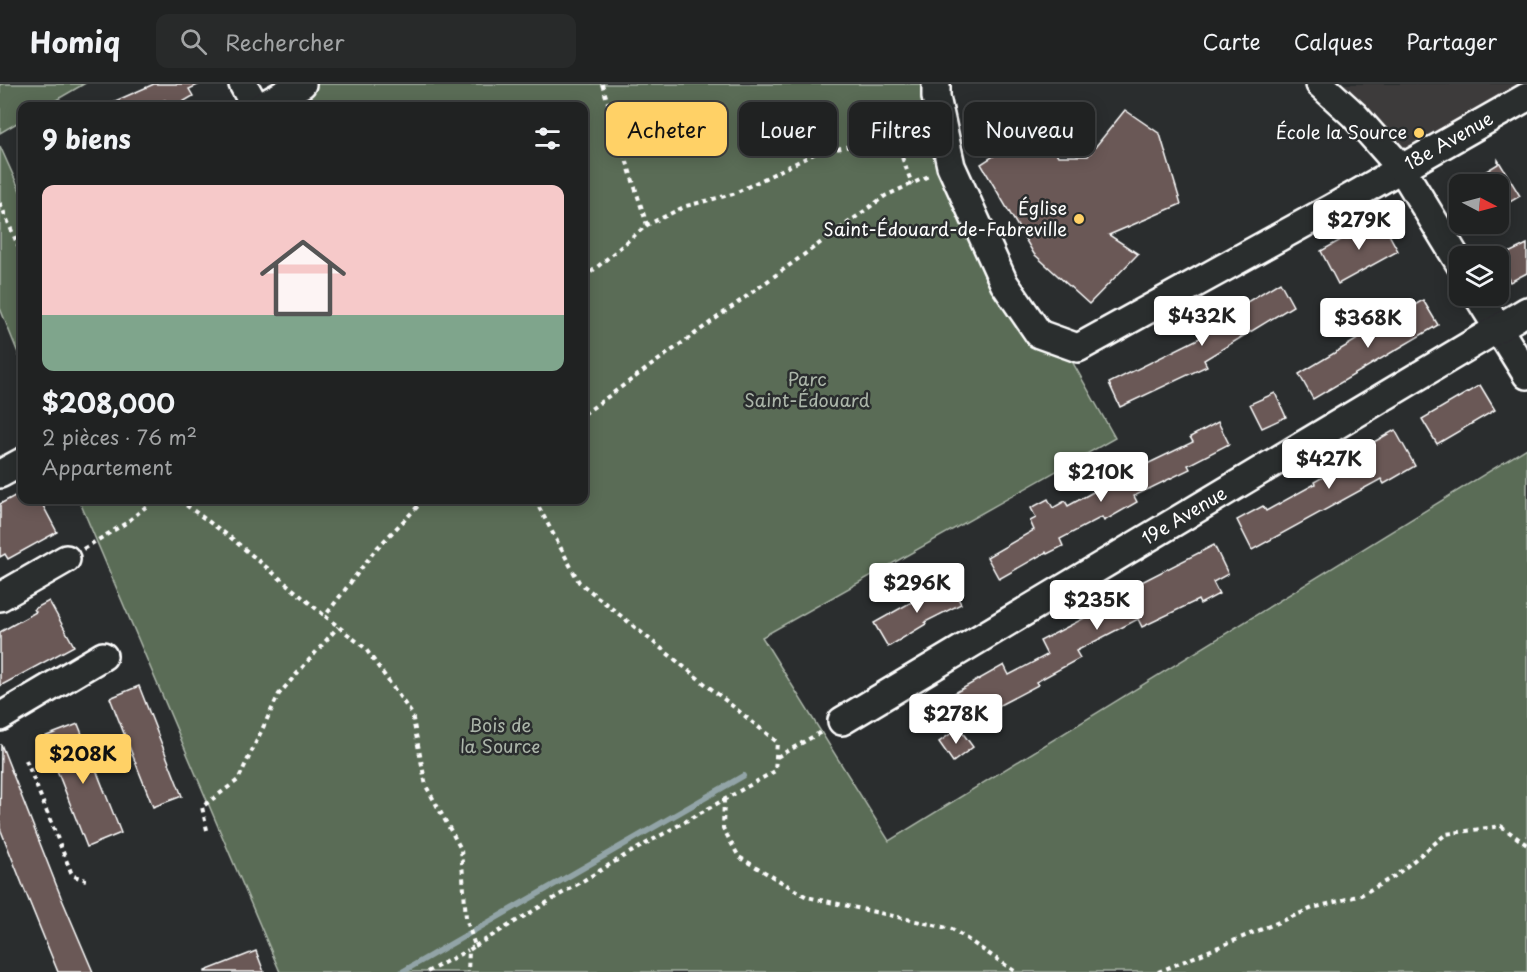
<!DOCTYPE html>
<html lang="fr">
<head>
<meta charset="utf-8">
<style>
	:root { --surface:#202222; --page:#282a2a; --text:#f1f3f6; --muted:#a2a4a5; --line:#3d3f40; --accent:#ffd166 }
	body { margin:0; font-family:"Playpen Sans",sans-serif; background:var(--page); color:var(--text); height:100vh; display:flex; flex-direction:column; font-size:22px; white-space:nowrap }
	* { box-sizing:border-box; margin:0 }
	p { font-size:20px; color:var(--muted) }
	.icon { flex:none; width:33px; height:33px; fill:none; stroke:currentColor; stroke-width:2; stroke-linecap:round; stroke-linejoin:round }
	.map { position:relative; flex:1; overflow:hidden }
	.details { position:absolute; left:18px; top:18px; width:570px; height:402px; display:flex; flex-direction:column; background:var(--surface); border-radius:12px; box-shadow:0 3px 15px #0003,0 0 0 2px var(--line) }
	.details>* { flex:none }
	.guide { position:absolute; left:606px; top:18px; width:570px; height:54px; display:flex; gap:12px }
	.needle { width:39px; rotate:96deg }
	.buttons { position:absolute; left:1449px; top:90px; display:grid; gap:12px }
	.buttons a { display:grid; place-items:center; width:60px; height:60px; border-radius:12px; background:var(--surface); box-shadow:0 3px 15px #0003,0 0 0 2px var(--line); font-size:30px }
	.price { position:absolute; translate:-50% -51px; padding:0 14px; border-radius:6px; background:#fff; color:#222; font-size:20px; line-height:39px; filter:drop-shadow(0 2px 3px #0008) }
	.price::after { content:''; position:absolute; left:50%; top:36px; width:18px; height:14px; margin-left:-9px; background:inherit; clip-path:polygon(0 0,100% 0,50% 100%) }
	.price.on { background:var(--accent); color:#111 }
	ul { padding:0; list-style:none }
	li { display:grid; align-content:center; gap:12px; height:318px; padding:0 24px }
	li span { display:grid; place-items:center; height:186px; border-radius:12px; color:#555 }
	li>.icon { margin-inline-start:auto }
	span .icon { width:108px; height:108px; fill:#fffc; stroke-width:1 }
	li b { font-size:26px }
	h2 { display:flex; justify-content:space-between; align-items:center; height:72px; padding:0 24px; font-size:26px }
	.pill { padding:0 21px; border-radius:12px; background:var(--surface); box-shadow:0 3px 15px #0003,0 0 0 2px var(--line); font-size:21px; line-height:54px }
	.pill.on { background:var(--accent); color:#111 }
	header { display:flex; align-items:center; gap:36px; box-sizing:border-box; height:84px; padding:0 30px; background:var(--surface); border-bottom:2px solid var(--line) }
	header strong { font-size:28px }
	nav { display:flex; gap:33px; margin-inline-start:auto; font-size:21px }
	.search { width:420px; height:54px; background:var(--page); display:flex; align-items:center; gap:15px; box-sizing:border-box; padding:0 21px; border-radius:12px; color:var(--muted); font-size:22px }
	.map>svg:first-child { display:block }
	.built { fill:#3d3a3a }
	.green { fill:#5a6c56; stroke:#acb6aa; stroke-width:1.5 }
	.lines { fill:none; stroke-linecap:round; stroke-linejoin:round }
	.stream { stroke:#92a4a7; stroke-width:6 }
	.building { fill:#6a5856; stroke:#fff; stroke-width:1.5 }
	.minor-casing { stroke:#fff; stroke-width:32 }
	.path { stroke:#fff; stroke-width:4; stroke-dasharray:4.5 4.5; stroke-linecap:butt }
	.minor { stroke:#2a2d2e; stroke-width:27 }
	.poi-dot { fill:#ffd166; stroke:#2a2d2e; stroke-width:2 }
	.labels { text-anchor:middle; stroke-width:5; stroke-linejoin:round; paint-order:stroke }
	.poi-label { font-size:18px; fill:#fff; stroke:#2a2d2e; text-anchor:end }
	.street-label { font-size:18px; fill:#fff; stroke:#2a2d2e }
	.park-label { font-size:18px; fill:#acb6aa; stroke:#2a2d2e }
</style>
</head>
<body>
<header>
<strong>Homiq</strong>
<div class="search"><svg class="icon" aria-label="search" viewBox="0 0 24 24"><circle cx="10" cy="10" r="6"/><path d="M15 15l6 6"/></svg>Rechercher</div>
<nav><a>Carte</a><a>Calques</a><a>Partager</a></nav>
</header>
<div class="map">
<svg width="1527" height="888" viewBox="0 0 1527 888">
	<rect width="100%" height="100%" fill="#2a2d2e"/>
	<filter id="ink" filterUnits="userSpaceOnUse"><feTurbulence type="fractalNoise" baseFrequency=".0167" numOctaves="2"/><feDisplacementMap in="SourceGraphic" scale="12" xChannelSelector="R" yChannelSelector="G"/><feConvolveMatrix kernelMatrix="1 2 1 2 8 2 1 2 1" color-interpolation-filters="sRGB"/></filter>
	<g filter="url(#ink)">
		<path class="built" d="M 1325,0 L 1527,0 L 1402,85 Z"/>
		<g class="green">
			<path d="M 0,0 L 84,0 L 46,22 L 22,22 L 22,36 L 0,49 Z"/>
			<path d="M 308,0 L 943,0 L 950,49 L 1022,240 L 1064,263 L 1115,354 L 762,553 L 889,757 L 1527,364 L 1527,888 L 280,888 L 79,416 L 584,416 L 584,22 L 270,22 Z"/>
			<path d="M 0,62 L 22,111 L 22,279 L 0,224 Z"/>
		</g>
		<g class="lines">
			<path class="stream" d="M 402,888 L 743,692"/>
		</g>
		<g class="building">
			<path d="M 154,0 L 200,0 L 189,5 L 193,12 L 176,22 L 169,22 L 165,16 L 149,22 L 104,22 Z"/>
			<path d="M 1125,26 L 1160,50 L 1181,120 L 1109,151 L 1138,170 L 1089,220 L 1034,170 L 981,80 L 1039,43 L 1058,72 L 1088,72 Z"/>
			<path d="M 1498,76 L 1520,112 L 1498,125 L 1498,100 L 1465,100 L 1498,80 Z"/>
			<path d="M 1380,134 L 1398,167 L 1338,200 L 1321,167 Z"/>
			<path d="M 1527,160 L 1527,189 L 1510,198 L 1498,174 Z"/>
			<path d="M 1280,198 L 1293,222 L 1204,276 L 1207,282 L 1120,323 L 1109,299 L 1208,250 L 1204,244 Z"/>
			<path d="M 1423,216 L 1438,241 L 1313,315 L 1299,290 Z"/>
			<path d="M 1480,301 L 1495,326 L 1437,360 L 1422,335 Z"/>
			<path d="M 1275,309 L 1286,333 L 1262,344 L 1250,320 Z"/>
			<path d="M 1218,338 L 1229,360 L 1188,381 L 1190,385 L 1134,412 L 1137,418 L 1104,437 L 1102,433 L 1060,455 L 1063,462 L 1047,470 L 1046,468 L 999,495 L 987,473 L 1034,446 L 1030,437 L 1036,434 L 1031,424 L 1048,415 L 1053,424 L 1065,417 L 1068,422 L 1122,392 L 1193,358 L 1190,353 Z"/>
			<path d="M 1395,346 L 1415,382 L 1384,400 L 1381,395 L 1252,466 L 1237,436 L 1263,422 L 1266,427 L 1315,400 L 1314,398 L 1366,369 L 1363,364 Z"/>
			<path d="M 22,408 L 22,416 L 40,416 L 57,448 L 8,475 L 5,470 L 0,473 L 0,420 Z"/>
			<path d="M 1214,461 L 1228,490 L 1213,498 L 1219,510 L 1200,520 L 1198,516 L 1142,543 L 1138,535 L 1076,567 L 1080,574 L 1036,598 L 1038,601 L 998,622 L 994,615 L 950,641 L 937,619 L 1004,581 L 1009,591 L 1047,571 L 1040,557 L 1127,512 L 1124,507 Z"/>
			<path d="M 949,497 L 961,520 L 925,538 L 926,540 L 888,563 L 874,539 Z"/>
			<path d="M 49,517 L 74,562 L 0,602 L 0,548 L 36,528 L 34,525 Z"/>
			<path d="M 139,602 L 182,712 L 153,723 L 110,614 Z"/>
			<path d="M 78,640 L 121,749 L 87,763 L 44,653 Z"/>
			<path d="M 959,644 L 973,663 L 953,678 L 939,658 Z"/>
			<path d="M 1,660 L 61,813 L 93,888 L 58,888 L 23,802 L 0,744 Z"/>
			<path d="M 256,867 L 264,888 L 205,888 L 205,887 Z"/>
		</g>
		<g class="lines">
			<g class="minor-casing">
				<g id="minor">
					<path d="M 243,0 L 255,22"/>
					<path id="s1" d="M 936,0 L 936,13 L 951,82 L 1004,199 L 1039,250 L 1078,264 L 1332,124 L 1527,13"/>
					<path d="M 1320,0 L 1354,31 L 1402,85 L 1460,180"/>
					<path d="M 262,22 L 302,0"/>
					<path d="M 1478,212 L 1527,291"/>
					<path d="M 0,390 L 22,378"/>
					<path d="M 0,513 L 66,475"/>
					<path d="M 0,633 L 103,572"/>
					<path id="s2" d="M 842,637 L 1527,227"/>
				</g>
			</g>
			<g class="path">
				<path d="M 602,0 L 647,141"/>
				<path d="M 0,119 L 22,171"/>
				<path d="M 584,194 L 647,141 L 686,122 L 733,110 L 814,70 L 859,60 L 899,65 L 912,100"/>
				<path d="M 584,330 L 885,112 L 931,91"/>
				<path d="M 179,416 L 230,453 L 325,532"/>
				<path d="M 424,416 L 376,465 L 325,532 L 365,564 L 412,630 L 426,702 L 461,765 L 466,834 L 475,862 L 469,866 L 468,888"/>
				<path d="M 83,465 L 126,439 L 154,416"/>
				<path d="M 777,673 L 823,647"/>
				<path d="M 26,676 L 71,788 L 74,792 L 86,796"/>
				<path d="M 724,715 L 723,744 L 739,773 L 807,813 L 952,845 L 1016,888"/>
				<path d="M 207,746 L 202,723 L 238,696 L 279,610 L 338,543"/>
				<path d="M 475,862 L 624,772 L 775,687 L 777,658 L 579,498 L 535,416"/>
				<path d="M 427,888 L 468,866"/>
				<path d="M 1158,888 L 1313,824 L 1361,811 L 1395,792 L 1446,750 L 1501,742 L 1527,761"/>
			</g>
			<use href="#minor" class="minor"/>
		</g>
	</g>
	<g class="poi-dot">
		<circle cx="1419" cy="49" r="6"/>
		<circle cx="1079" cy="135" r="6"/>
	</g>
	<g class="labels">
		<g class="poi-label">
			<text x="1407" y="55">École la Source</text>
			<text x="1067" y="131">Église<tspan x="1067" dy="21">Saint-Édouard-de-Fabreville</tspan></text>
		</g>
		<g class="street-label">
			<text dy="6" stroke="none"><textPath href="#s1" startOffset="740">18e Avenue</textPath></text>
			<text dy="6" stroke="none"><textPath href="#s2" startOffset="399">19e Avenue</textPath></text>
		</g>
		<g class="park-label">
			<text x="807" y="302">Parc<tspan x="807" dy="21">Saint-Édouard</tspan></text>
			<text x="500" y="648">Bois de<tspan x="500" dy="21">la Source</tspan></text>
		</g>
	</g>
</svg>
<div class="buttons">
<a><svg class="needle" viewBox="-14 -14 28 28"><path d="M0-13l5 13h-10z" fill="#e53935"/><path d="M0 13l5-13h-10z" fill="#a2a4a5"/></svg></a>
<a><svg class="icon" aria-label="layers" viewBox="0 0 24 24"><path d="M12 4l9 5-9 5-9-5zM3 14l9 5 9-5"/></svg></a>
</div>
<b class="price" style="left:1359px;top:167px">$279K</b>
<b class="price" style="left:1202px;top:263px">$432K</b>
<b class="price" style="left:1368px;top:265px">$368K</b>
<b class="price" style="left:1329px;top:406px">$427K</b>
<b class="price" style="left:1101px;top:419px">$210K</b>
<b class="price" style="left:917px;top:530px">$296K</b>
<b class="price" style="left:1097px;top:547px">$235K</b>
<b class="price" style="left:956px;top:661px">$278K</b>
<b class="price on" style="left:83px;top:701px">$208K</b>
<div class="guide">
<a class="pill on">Acheter</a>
<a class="pill">Louer</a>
<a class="pill">Filtres</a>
<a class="pill">Nouveau</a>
</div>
<section class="details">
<h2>9 biens<svg class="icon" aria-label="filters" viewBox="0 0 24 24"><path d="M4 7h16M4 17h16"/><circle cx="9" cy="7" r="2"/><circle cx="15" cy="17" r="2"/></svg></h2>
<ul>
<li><span style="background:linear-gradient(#f6c9c9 70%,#7fa58c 0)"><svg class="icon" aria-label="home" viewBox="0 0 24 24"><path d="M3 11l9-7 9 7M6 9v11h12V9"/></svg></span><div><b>$208,000</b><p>2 pièces · 76 m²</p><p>Appartement</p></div></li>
</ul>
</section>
</div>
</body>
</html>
